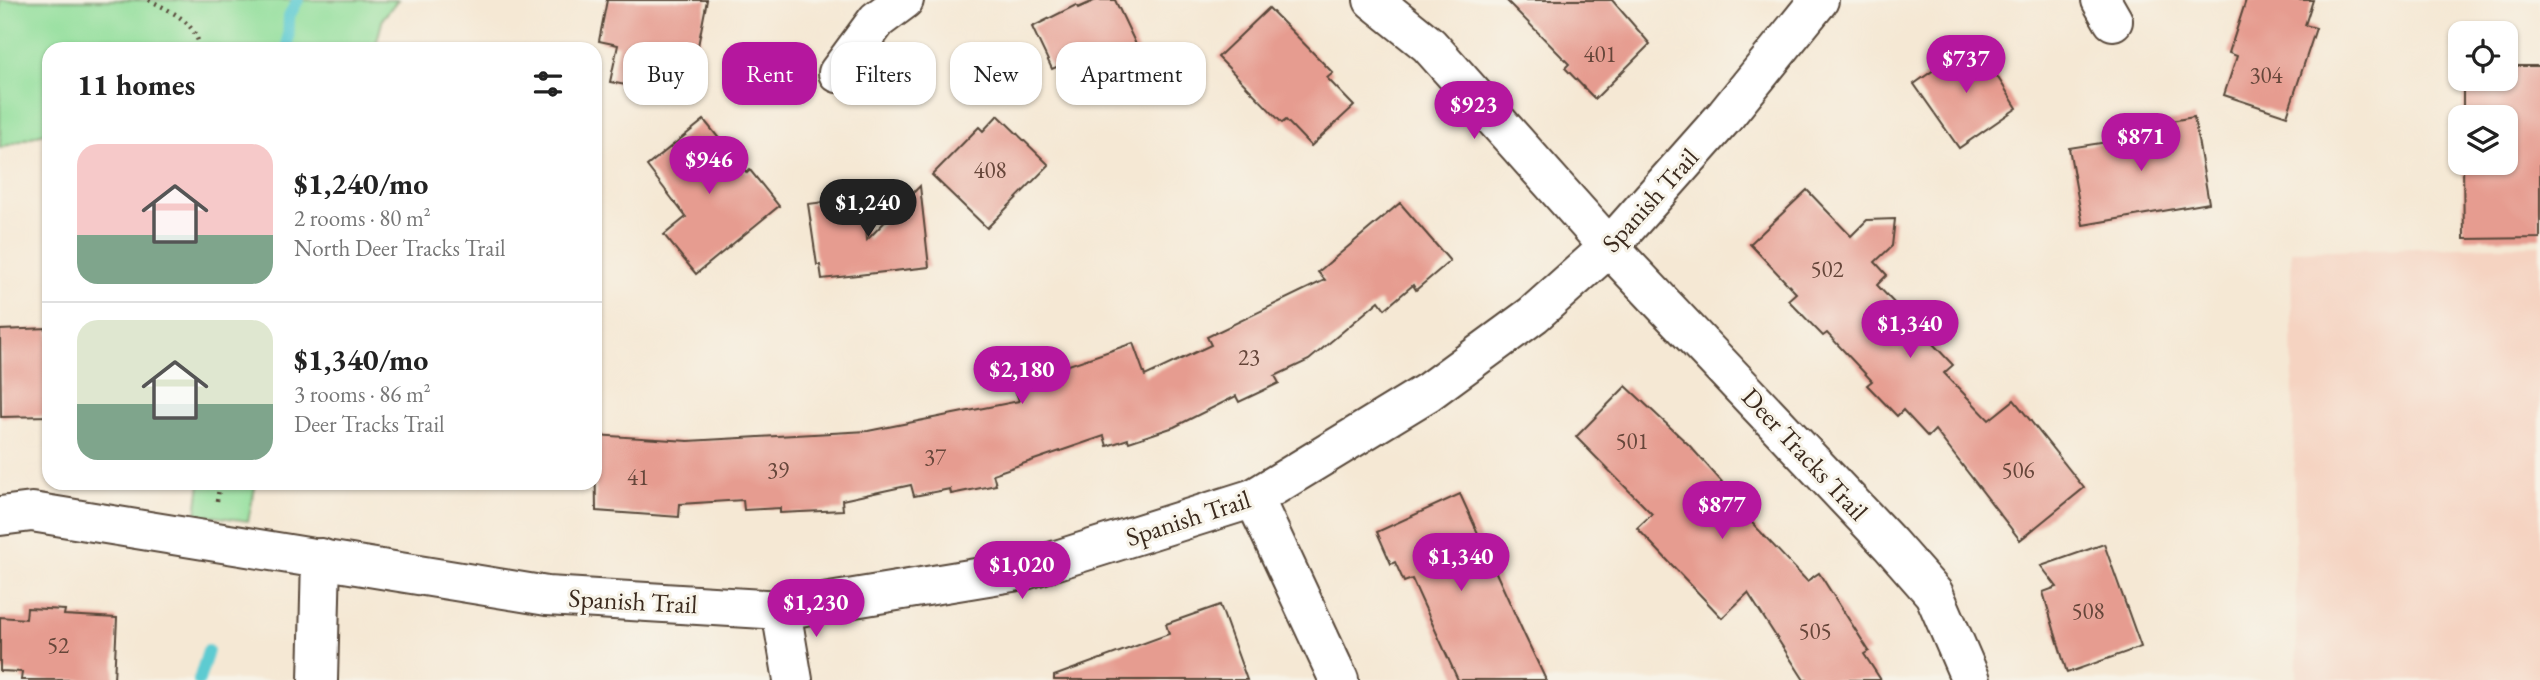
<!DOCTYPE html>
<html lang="en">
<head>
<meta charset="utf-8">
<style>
	:root { --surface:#fff; --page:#f6f6f6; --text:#222; --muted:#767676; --line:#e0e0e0; --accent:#b5179e }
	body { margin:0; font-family:"EB Garamond",serif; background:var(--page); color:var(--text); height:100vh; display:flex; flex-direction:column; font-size:26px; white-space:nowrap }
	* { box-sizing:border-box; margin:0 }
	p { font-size:23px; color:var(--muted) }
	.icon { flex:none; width:38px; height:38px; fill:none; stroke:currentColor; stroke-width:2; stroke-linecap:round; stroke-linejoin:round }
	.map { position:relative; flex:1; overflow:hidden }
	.sheet { position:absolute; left:42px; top:42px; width:560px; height:448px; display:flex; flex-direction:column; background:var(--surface); border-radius:21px; box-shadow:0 2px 5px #0004 }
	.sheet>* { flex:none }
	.hud { position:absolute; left:623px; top:42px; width:665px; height:63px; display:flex; gap:14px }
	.buttons { position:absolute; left:2448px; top:21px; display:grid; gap:14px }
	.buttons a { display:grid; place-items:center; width:70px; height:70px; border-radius:14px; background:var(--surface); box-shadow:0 2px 5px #0004; font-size:35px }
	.price { position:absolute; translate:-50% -60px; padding:0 16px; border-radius:24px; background:var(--accent); color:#fff; font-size:23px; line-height:46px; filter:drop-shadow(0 2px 4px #0008) }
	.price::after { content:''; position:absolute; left:50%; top:42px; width:21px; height:16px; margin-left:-10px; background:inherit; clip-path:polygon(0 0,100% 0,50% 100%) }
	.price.active { background:#222; color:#fff }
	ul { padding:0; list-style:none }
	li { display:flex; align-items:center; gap:21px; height:175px; padding:0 35px }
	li+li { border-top:2px solid var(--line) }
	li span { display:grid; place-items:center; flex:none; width:196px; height:140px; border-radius:21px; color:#555 }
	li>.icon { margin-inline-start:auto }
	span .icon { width:84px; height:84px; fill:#fffc; stroke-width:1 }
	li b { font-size:30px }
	h2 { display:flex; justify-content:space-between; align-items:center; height:84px; padding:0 35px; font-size:30px }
	.chip { padding:0 24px; border-radius:21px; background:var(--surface); box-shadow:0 2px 5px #0004; font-size:24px; line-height:63px }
	.chip.active { background:var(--accent); color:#fff }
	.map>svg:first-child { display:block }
	.built { fill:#f5d3c1 }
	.green { fill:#93df9c; stroke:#67845d; stroke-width:2 }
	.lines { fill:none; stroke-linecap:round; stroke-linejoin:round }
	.stream { stroke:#5dcbd1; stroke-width:12 }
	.building { fill:#e69c90 }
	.minor-casing { stroke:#574639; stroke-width:42 }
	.path { stroke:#574639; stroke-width:4.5; stroke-dasharray:2 5; stroke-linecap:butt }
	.minor { stroke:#fff; stroke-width:38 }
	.labels { text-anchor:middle; stroke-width:6; stroke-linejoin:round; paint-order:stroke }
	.number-label { font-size:23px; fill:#66463a }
	.street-label { font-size:26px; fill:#3b2a1e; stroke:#f7f3e8 }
</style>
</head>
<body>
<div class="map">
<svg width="2540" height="680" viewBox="0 0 2540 680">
	<rect width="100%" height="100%" fill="#f7f3e8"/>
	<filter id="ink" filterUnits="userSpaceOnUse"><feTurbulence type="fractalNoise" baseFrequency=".0143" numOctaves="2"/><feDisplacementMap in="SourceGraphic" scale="14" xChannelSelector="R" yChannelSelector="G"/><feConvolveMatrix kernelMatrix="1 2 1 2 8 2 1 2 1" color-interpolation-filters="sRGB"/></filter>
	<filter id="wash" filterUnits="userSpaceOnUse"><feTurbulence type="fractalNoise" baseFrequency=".00686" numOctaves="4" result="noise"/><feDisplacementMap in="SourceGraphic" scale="28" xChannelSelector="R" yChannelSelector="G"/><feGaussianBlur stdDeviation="1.57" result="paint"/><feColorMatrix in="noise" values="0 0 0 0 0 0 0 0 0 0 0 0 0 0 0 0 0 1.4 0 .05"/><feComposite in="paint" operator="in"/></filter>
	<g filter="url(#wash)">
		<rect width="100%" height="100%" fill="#f5e8d4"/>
		<path class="built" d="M 2540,245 L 2540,680 L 2297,680 L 2291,251 Z"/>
		<g class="green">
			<path d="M 0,0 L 398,0 L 383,18 L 375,49 L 49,49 L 49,131 L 0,148 Z"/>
			<path d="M 200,483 L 256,483 L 248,521 L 196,514 Z"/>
		</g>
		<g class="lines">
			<g class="stream">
				<path d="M 288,49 L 289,16 L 298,0"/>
				<path d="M 199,680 L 208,651"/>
			</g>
		</g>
		<g id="blocks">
			<g class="building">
				<path d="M 607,0 L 707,0 L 688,97 L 610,82 L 618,45 L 599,41 Z"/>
				<path d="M 1096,0 L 1115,0 L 1142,57 L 1073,90 L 1061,65 L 1052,69 L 1032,27 L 1076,5 L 1078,8 Z"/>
				<path d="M 1506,0 L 1612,0 L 1650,44 L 1595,99 L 1565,68 L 1569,64 Z"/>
				<path d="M 2246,0 L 2313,0 L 2305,25 L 2316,28 L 2287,116 L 2224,95 L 2237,56 L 2229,53 Z"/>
				<path d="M 1269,8 L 1333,73 L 1327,78 L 1354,106 L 1311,146 L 1286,120 L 1282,123 L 1218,57 Z"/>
				<path d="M 1975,41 L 2017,108 L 1959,148 L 1914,84 Z"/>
				<path d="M 2506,66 L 2540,66 L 2540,238 L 2464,239 L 2463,163 L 2506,163 L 2506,117 L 2463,117 L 2463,79 L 2506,79 Z"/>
				<path d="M 998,115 L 1049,165 L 987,228 L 932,175 L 979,127 L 983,131 Z"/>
				<path d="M 2194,117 L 2209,203 L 2083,225 L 2069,148 L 2139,137 L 2137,127 Z"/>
				<path d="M 704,120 L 747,173 L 750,170 L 779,206 L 696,274 L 664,235 L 686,217 L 647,166 Z"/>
				<path d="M 920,186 L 929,267 L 822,279 L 820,265 L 817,265 L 808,204 L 863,197 L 867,240 Z"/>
				<path d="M 1807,190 L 1851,236 L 1867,220 L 1895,219 L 1892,246 L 1875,262 L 1887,275 L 1877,285 L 1953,365 L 1944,373 L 1989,420 L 2014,400 L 2084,488 L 2020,540 L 1935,430 L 1928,437 L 1903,410 L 1897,416 L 1867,385 L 1872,381 L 1827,333 L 1823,336 L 1788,300 L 1796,293 L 1750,244 Z"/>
				<path d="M 1400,203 L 1450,261 L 1416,290 L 1413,285 L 1385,309 L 1379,301 L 1309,360 L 1275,376 L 1279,383 L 1239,402 L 1236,396 L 1174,427 L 1129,442 L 1128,439 L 1107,446 L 1104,436 L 993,474 L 996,485 L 951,494 L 950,489 L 914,496 L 911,485 L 842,500 L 843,510 L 780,513 L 780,508 L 744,510 L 743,500 L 680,504 L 679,517 L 596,511 L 595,435 L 688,441 L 868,431 L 1019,401 L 1013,384 L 1133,343 L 1145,376 L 1211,345 L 1207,337 L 1325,280 L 1318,272 Z"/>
				<path d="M 49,328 L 49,416 L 1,417 L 0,330 Z"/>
				<path d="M 1626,386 L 1689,445 L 1722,482 L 1720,484 L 1740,506 L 1738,508 L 1807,581 L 1819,573 L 1869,651 L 1864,654 L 1881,680 L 1804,680 L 1748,593 L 1722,618 L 1637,528 L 1652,514 L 1576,437 Z"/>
				<path d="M 1460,494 L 1525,636 L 1546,680 L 1458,680 L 1412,579 L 1404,582 L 1395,562 L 1391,564 L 1377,532 Z"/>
				<path d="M 2104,544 L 2141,647 L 2067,673 L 2043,592 L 2057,587 L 2041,566 Z"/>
				<path d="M 1220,605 L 1247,680 L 1054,680 L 1054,676 L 1169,634 L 1166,624 Z"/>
				<path d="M 27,608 L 65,610 L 64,615 L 117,618 L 114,680 L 21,680 L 22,672 L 0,671 L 0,617 L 26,619 Z"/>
			</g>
		</g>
	</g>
	<g filter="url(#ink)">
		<use href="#blocks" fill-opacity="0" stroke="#574639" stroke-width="2"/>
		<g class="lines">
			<g class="minor-casing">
				<g id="minor">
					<path d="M 1373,0 L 1429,45 L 1609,247 L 1890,544 L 1934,594 L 1971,680"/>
					<path d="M 2101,0 L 2113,21"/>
					<path d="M 838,73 L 877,20 L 904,0"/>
					<path d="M 1254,498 L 1339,680"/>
					<path d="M 0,516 L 32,512 L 547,596 L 781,610 L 1025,570 L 1254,498 L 1428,392 L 1533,315 L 1609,247 L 1726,115 L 1819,0"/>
					<path d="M 781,610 L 793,680"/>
					<path d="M 318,680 L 321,558"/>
				</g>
			</g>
			<g class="path">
				<path d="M 149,0 C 171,11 196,22 200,49"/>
				<path d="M 217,501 L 220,483"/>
			</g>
			<use href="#minor" class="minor"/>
		</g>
	</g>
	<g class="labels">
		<g class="number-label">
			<text x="1600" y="62">401</text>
			<text x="2266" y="83">304</text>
			<text x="990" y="178">408</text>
			<text x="1827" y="277">502</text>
			<text x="1249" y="365">23</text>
			<text x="1632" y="449">501</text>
			<text x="935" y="465">37</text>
			<text x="778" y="478">39</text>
			<text x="2018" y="478">506</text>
			<text x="638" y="485">41</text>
			<text x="2088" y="619">508</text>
			<text x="1815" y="639">505</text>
			<text x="58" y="653">52</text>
		</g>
		<g class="street-label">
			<text transform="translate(1650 200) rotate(-48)" y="9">Spanish Trail</text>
			<text transform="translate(1805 454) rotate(47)" y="9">Deer Tracks Trail</text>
			<text transform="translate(1188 518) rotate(-18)" y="9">Spanish Trail</text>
			<text transform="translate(633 601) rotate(3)" y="9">Spanish Trail</text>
		</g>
	</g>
</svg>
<div class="buttons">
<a><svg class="icon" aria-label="locate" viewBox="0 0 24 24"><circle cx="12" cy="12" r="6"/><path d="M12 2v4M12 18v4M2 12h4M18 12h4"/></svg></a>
<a><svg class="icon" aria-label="layers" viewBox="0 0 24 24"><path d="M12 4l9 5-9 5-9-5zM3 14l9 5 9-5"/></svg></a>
</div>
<b class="price" style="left:1966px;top:95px">$737</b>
<b class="price" style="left:1474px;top:141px">$923</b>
<b class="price" style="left:2141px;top:173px">$871</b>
<b class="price" style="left:709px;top:196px">$946</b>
<b class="price active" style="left:868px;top:239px">$1,240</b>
<b class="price" style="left:1910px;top:360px">$1,340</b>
<b class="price" style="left:1022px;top:406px">$2,180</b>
<b class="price" style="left:1722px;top:541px">$877</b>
<b class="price" style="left:1461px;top:593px">$1,340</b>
<b class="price" style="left:1022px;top:601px">$1,020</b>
<b class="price" style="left:816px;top:639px">$1,230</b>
<div class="hud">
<a class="chip">Buy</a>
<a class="chip active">Rent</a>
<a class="chip">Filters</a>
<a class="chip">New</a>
<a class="chip">Apartment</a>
</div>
<section class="sheet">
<h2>11 homes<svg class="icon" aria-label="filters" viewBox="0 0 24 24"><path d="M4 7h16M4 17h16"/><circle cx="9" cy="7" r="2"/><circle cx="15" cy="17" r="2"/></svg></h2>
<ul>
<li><span style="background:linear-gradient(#f6c9c9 65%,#7fa58c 0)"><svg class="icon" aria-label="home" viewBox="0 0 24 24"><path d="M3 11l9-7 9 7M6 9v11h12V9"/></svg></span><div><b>$1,240/mo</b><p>2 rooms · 80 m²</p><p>North Deer Tracks Trail</p></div></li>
<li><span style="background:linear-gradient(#dfe7d0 60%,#7fa58c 0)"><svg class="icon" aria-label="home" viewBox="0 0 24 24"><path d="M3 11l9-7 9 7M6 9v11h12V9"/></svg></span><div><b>$1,340/mo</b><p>3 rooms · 86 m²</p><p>Deer Tracks Trail</p></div></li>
</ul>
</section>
</div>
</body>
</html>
